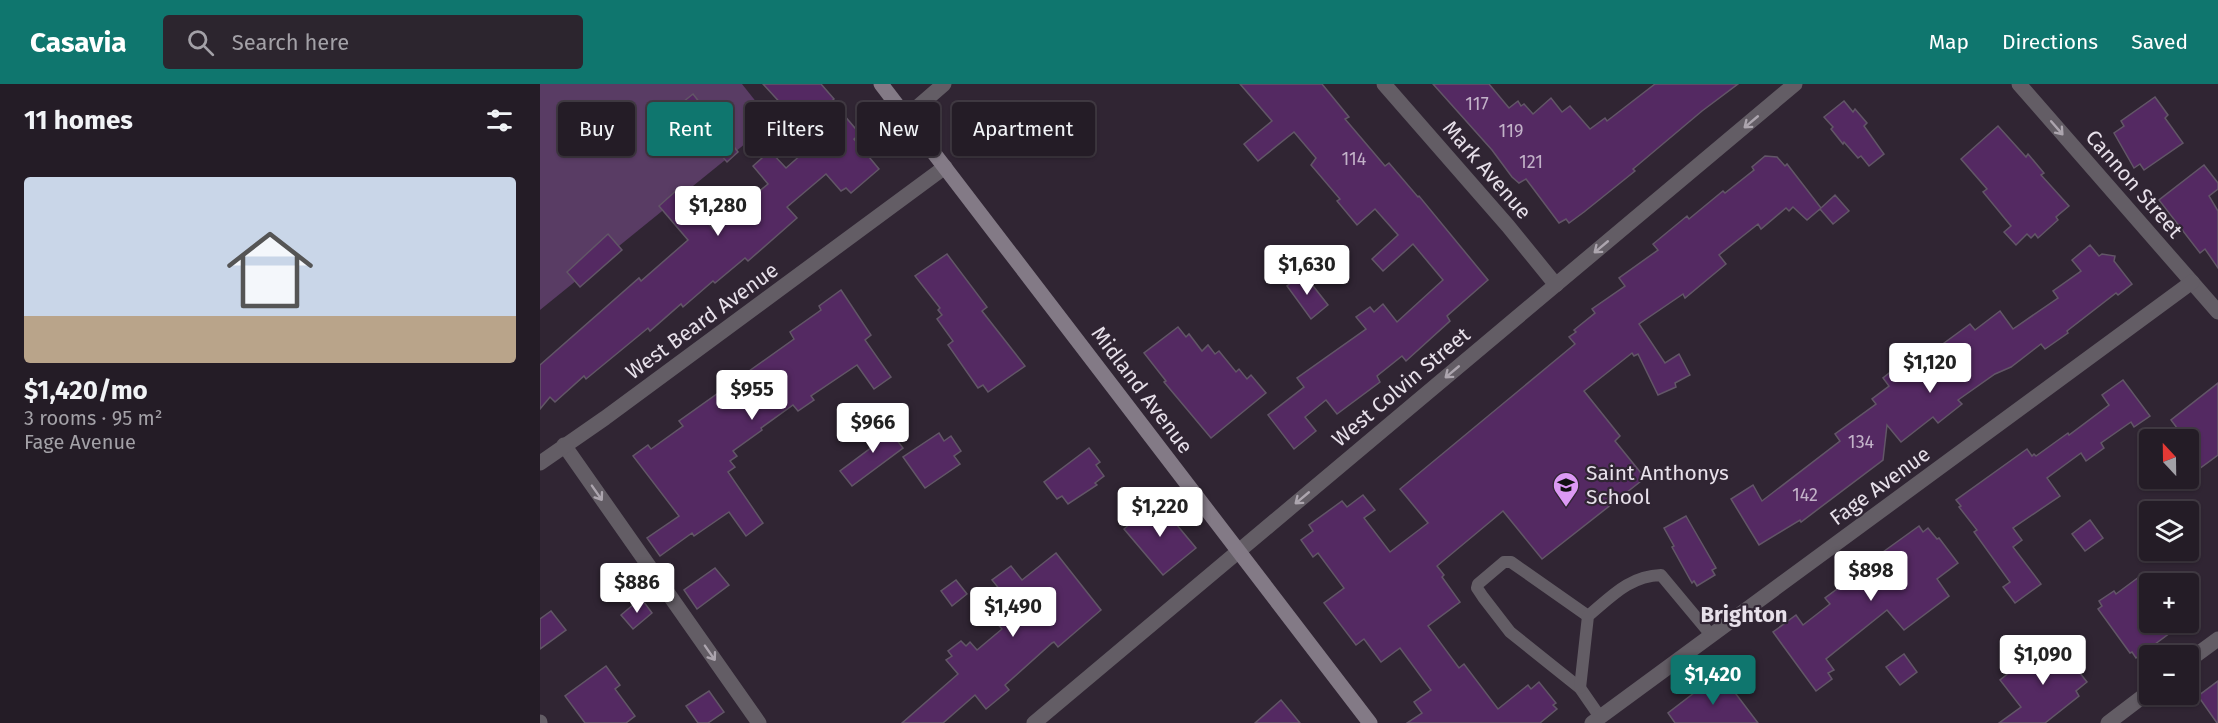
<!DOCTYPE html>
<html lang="en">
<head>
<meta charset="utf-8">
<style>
	:root { --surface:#241c26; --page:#2c252e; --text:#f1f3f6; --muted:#a3a1a7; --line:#413a43; --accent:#0f766e }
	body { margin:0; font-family:"Fira Sans",sans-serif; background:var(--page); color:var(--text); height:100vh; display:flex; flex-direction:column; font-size:22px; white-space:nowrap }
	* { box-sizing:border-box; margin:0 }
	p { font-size:20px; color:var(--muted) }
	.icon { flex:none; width:33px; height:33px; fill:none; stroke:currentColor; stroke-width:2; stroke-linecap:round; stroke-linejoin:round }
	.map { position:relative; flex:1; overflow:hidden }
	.side { display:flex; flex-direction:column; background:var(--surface); width:540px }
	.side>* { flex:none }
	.guide { position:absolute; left:18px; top:18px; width:570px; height:54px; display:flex; gap:12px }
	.needle { width:39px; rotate:338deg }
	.tools { position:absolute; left:1599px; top:345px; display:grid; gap:12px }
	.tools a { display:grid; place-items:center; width:60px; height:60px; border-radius:6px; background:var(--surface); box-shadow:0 2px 4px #0004,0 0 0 2px var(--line); font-size:30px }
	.price { position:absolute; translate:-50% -51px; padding:0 14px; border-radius:6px; background:#fff; color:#222; font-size:20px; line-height:39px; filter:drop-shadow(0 2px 3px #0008) }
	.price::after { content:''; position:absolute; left:50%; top:36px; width:18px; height:14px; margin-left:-9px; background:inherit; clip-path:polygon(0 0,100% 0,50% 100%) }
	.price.current { background:var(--accent); color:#fff }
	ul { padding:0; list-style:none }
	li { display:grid; align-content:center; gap:12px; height:318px; padding:0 24px }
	li span { display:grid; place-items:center; height:186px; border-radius:6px; color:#555 }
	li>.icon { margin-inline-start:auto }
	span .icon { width:108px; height:108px; fill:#fffc; stroke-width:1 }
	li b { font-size:26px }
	h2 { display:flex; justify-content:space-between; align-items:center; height:72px; padding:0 24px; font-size:26px }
	.tag { padding:0 21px; border-radius:6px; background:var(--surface); box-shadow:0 2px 4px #0004,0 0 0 2px var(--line); font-size:21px; line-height:54px }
	.tag.current { background:var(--accent); color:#fff }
	header { display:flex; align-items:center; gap:36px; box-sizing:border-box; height:84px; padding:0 30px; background:var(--accent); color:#fff }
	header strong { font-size:28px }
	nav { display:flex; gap:33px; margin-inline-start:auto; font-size:21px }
	.search { width:420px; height:54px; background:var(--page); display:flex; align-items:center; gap:15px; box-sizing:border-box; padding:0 21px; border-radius:6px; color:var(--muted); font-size:22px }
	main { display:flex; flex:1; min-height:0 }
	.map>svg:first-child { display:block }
	.green { fill:#593c64 }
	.building { fill:#542962; stroke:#625667; stroke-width:1.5 }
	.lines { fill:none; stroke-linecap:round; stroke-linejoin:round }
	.lane { stroke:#635d65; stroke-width:12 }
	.street { stroke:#635d65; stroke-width:15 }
	.secondary { stroke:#837a86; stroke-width:15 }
	.oneway { stroke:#aca5ae }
	.labels { text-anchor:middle; stroke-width:4.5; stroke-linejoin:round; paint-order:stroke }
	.number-label { font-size:18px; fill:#c2b2c8 }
	.street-label { font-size:21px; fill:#e7e0ea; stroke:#302533 }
	.poi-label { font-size:21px; fill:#e7e0ea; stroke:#302533; text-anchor:start }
	.neighbourhood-label { font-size:22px; font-weight:bold; fill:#e7e0ea; stroke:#302533 }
</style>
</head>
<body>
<header>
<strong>Casavia</strong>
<div class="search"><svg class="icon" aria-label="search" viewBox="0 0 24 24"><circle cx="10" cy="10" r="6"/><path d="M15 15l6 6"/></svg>Search here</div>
<nav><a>Map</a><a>Directions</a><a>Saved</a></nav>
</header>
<main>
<section class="side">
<h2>11 homes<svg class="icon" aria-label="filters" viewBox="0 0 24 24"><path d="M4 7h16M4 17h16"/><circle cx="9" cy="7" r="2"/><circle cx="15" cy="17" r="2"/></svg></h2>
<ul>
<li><span style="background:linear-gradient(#c9d6e8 75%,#b9a48a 0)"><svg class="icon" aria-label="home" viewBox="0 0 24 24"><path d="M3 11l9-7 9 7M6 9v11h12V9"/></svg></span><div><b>$1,420/mo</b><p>3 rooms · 95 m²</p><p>Fage Avenue</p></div></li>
</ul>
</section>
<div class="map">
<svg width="1678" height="639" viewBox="0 0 1678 639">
	<rect width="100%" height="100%" fill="#302533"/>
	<path class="green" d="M 0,0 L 202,0 L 232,38 L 0,226 Z"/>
	<g class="building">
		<path d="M 223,0 L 281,0 L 294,15 L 292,17 L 320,50 L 314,55 L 339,85 L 311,109 L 306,104 L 301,107 L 286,90 L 247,123 L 257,134 L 208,177 L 205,174 L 175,199 L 173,197 L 143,223 L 141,220 L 110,247 L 108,244 L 46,295 L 44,292 L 15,318 L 10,313 L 0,325 L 0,281 L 99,194 L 101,197 L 148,156 L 119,122 L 138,105 L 173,145 L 228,100 L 213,82 L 230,67 L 246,84 L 271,62 L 244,33 L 248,29 L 245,24 Z"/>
		<path d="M 700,0 L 782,0 L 809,33 L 805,35 L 845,82 L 849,79 L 878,113 L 879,112 L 948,196 L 907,232 L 910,237 L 866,277 L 862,272 L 837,292 L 840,298 L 797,330 L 786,316 L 765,333 L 776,347 L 754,365 L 728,331 L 764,303 L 757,294 L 826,245 L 816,233 L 830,223 L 834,228 L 843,220 L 857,238 L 903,196 L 873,160 L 843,187 L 832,175 L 858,151 L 835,125 L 817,141 L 797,117 L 800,115 L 771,81 L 776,74 L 754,48 L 718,77 L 704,60 L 732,37 Z"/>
		<path d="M 893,0 L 949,0 L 969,24 L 978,17 L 981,22 L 984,20 L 993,30 L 1011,14 L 1022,28 L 1030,22 L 1050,45 L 1065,34 L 1067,37 L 1115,0 L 1198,0 L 1162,27 L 1099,80 L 1093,85 L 1095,87 L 1044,128 L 1029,139 L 1026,135 L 1019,139 L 986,95 L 979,99 L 972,93 L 952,66 Z"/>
		<path d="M 153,10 L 198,68 L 187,78 L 138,22 Z"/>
		<path d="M 1615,13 L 1628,31 L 1625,34 L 1643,59 L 1604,86 L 1600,80 L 1594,84 L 1574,49 L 1584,42 L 1581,37 Z"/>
		<path d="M 1304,17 L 1313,28 L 1315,25 L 1327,39 L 1324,42 L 1344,70 L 1329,82 L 1321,72 L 1318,74 L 1304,58 L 1303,60 L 1291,45 L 1293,43 L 1284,33 Z"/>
		<path d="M 1458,42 L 1486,73 L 1488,70 L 1504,89 L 1501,91 L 1529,122 L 1516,133 L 1518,136 L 1498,154 L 1495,150 L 1491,154 L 1487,150 L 1476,161 L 1464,148 L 1471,142 L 1443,108 L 1447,105 L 1421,75 Z"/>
		<path d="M 1225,72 L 1237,73 L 1245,82 L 1247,80 L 1281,124 L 1295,111 L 1309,127 L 1293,140 L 1280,125 L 1267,136 L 1253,123 L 1249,127 L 1246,124 L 1221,145 L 1218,140 L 1179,171 L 1186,180 L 1145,214 L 1143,210 L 1099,240 L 1125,279 L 1139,270 L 1150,291 L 1135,299 L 1136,303 L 1118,311 L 1098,270 L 1094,272 L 1092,269 L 1044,307 L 1080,352 L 1075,357 L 1105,394 L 1002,475 L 963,427 L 897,482 L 904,491 L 902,493 L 920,518 L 888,542 L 919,584 L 924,580 L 958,625 L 988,601 L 991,605 L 999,598 L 1016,619 L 1013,621 L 1017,625 L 1000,639 L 867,639 L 882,629 L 874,618 L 891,606 L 860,564 L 841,578 L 824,555 L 816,561 L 784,519 L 804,504 L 778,469 L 773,473 L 761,456 L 773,447 L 769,441 L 802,417 L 807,423 L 823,411 L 835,426 L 824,434 L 850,468 L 888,439 L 860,405 L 1035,260 L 1029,253 L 1036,248 L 1034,246 L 1055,229 L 1052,225 L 1085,202 L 1079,194 L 1118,166 L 1113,160 L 1147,132 L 1149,135 L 1183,107 L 1185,109 L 1214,86 L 1212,83 Z"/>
		<path d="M 1664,81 L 1678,99 L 1678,105 L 1669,112 L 1678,127 L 1678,184 L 1665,165 L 1660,169 L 1619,116 Z"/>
		<path d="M 68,150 L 82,166 L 40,203 L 27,188 Z"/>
		<path d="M 1550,161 L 1559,172 L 1562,170 L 1575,172 L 1574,177 L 1592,200 L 1578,211 L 1576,209 L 1527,247 L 1528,249 L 1505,265 L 1501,260 L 1471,283 L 1455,290 L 1418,316 L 1422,320 L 1398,339 L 1393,333 L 1361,358 L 1347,341 L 1343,376 L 1261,438 L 1260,436 L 1219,461 L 1191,415 L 1213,401 L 1222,417 L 1300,357 L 1295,350 L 1336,320 L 1332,315 L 1349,302 L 1343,294 L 1379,265 L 1385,273 L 1430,240 L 1435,246 L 1460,227 L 1473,245 L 1518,214 L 1513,207 L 1541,187 L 1532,176 Z"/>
		<path d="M 407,170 L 447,223 L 442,227 L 485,282 L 448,308 L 443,301 L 438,304 L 408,261 L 413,257 L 397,235 L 402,231 L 398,226 L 400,224 L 375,192 Z"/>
		<path d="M 763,189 L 788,221 L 771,235 L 747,202 Z"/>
		<path d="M 301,206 L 331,251 L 325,256 L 351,293 L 334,305 L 317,281 L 271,312 L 274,316 L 258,327 L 253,321 L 221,344 L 222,346 L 193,367 L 197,372 L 190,377 L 195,383 L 188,388 L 223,439 L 206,452 L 189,428 L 154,452 L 152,449 L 120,472 L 107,454 L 139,432 L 93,372 L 108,361 L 111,365 L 143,342 L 139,337 L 254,255 L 250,248 L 281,226 L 279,222 Z"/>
		<path d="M 638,243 L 646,253 L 649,250 L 662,267 L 668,261 L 675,270 L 679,267 L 696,288 L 699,285 L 707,295 L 711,291 L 726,309 L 671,354 L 624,298 L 626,297 L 604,269 Z"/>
		<path d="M 1583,296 L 1610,332 L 1594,343 L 1591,338 L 1561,359 L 1564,364 L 1546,377 L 1541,369 L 1507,394 L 1520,412 L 1473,444 L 1482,456 L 1473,463 L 1501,500 L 1475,519 L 1463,503 L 1470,498 L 1434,448 L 1437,446 L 1419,423 L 1421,422 L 1416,416 L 1487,365 L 1492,372 L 1494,370 L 1496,372 L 1528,349 L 1529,351 L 1569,321 L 1562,311 Z"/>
		<path d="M 1678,299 L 1678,371 L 1648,393 L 1648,356 L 1646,356 L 1631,336 Z"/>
		<path d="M 343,338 L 363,364 L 312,402 L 300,387 L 332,363 L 324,352 Z"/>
		<path d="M 399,349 L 404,357 L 411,352 L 421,367 L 414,372 L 420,380 L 385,404 L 363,373 Z"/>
		<path d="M 549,364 L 560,378 L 556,381 L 564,392 L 555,399 L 557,401 L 528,420 L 522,412 L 517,415 L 504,398 Z"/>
		<path d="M 617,417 L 656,464 L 623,491 L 584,445 Z"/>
		<path d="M 1146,432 L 1176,484 L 1172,486 L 1175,491 L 1157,502 L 1154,497 L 1152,499 L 1132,463 L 1134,462 L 1124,444 Z"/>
		<path d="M 1550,436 L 1563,454 L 1545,467 L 1532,450 Z"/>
		<path d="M 1379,442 L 1383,448 L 1388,444 L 1397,455 L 1399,454 L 1418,479 L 1397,495 L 1409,512 L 1364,546 L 1347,526 L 1286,575 L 1294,586 L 1288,589 L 1292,595 L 1276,607 L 1233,548 L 1256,531 L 1263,541 L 1290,520 L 1285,514 L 1320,488 L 1318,486 Z"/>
		<path d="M 516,469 L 561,526 L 518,563 L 514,558 L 512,559 L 465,601 L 469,606 L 446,625 L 435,611 L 403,639 L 362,639 L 418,590 L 406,576 L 412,572 L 408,567 L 421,557 L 426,562 L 430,558 L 437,566 L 462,545 L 455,537 L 473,522 L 452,496 L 471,482 L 482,496 Z"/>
		<path d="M 175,484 L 189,501 L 157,525 L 144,506 Z"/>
		<path d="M 1603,490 L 1610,498 L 1610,538 L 1645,538 L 1596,574 L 1592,568 L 1590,569 L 1558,525 L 1562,522 L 1559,517 L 1574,507 L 1576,510 Z"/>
		<path d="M 416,496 L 427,510 L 412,522 L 401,507 Z"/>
		<path d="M 101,514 L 112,529 L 93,545 L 81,531 Z"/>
		<path d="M 11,527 L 26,546 L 0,565 L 0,535 Z"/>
		<path d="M 1508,558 L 1512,562 L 1516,559 L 1547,598 L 1536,607 L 1539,612 L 1505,639 L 1459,639 L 1481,623 L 1460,596 Z"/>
		<path d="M 1364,570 L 1377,588 L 1360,601 L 1346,583 Z"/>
		<path d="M 66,582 L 80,601 L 75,605 L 95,632 L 86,639 L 45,639 L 25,612 Z"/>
		<path d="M 1180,589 L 1218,639 L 1135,639 L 1128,629 Z"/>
		<path d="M 1678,597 L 1678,639 L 1677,639 L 1658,612 Z"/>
		<path d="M 169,607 L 184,628 L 168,639 L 158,639 L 146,622 Z"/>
		<path d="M 741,616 L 760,639 L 715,639 Z"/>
	</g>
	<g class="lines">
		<g class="lane">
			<path d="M 1048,532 L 971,478 L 964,478 L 938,500 L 937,504 L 943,513 L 970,548 L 1040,604 L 1060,633"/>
			<path d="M 1040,604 L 1048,532 C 1071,513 1089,492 1121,491 L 1171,551"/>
		</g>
		<g class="street">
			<path d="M 844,0 L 968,142 L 1016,201"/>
			<path d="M 1479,0 L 1678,228"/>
			<path d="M 366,33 L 404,0"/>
			<path d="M 24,361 L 219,639"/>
			<path d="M 0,379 L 65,334 L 405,83"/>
			<path d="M 1648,577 L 1678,555"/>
			<path d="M 0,638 L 0,639"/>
			<path d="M 494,639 L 1255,0"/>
			<path d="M 1052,639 L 1652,198"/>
			<path d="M 1568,639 L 1610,607"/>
		</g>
		<path class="secondary" d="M 341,0 L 830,639"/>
	</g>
	<defs><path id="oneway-shaft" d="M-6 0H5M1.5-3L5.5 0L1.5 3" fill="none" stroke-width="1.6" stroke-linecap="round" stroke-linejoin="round" transform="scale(1.5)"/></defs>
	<g class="oneway">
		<use href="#oneway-shaft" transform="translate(1211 38) rotate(140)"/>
		<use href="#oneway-shaft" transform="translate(1517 44) rotate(49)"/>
		<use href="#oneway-shaft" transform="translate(1061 163) rotate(140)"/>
		<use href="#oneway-shaft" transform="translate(912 288) rotate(140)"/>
		<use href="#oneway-shaft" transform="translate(57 409) rotate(55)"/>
		<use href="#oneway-shaft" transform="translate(762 414) rotate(140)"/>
		<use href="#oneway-shaft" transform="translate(170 569) rotate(55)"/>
	</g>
	<defs>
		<g id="school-pin" transform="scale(1.35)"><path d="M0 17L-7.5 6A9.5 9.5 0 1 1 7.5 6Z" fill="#dc99f4" stroke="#302533"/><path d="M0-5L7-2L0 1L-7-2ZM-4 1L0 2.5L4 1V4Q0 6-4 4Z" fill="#111"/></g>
	</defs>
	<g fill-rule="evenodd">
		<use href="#school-pin" x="1026" y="401"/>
	</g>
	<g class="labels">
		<g class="number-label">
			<text x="937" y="26">117</text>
			<text x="971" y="53">119</text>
			<text x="814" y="81">114</text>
			<text x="991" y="84">121</text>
			<text x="1321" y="364">134</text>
			<text x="1265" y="417">142</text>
		</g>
		<g class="street-label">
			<text transform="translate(947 86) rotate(49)" y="7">Mark Avenue</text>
			<text transform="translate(1594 100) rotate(49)" y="7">Cannon Street</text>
			<text transform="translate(162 237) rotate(-36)" y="7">West Beard Avenue</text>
			<text transform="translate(861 303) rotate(-40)" y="7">West Colvin Street</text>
			<text transform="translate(602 306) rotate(53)" y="7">Midland Avenue</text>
			<text transform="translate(1340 402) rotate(-36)" y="7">Fage Avenue</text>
		</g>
		<g class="poi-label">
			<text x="1046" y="396">Saint Anthonys<tspan x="1046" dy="24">School</tspan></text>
		</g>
		<g class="neighbourhood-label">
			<text x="1204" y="538">Brighton</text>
		</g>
	</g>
</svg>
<div class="tools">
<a><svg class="needle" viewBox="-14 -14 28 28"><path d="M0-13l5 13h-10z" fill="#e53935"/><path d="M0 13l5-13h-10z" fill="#a3a1a7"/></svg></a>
<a><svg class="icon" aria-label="layers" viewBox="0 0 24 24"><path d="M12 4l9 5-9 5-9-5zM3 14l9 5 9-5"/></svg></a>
<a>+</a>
<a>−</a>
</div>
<b class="price" style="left:178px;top:153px">$1,280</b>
<b class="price" style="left:767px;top:212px">$1,630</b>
<b class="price" style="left:1390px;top:310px">$1,120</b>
<b class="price" style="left:212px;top:337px">$955</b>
<b class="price" style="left:333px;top:370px">$966</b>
<b class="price" style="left:620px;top:454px">$1,220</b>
<b class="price" style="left:1331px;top:518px">$898</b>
<b class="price" style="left:97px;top:530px">$886</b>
<b class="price" style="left:473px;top:554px">$1,490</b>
<b class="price" style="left:1503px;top:602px">$1,090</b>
<b class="price current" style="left:1173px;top:622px">$1,420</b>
<div class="guide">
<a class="tag">Buy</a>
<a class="tag current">Rent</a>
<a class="tag">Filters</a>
<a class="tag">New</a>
<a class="tag">Apartment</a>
</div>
</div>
</main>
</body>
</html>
